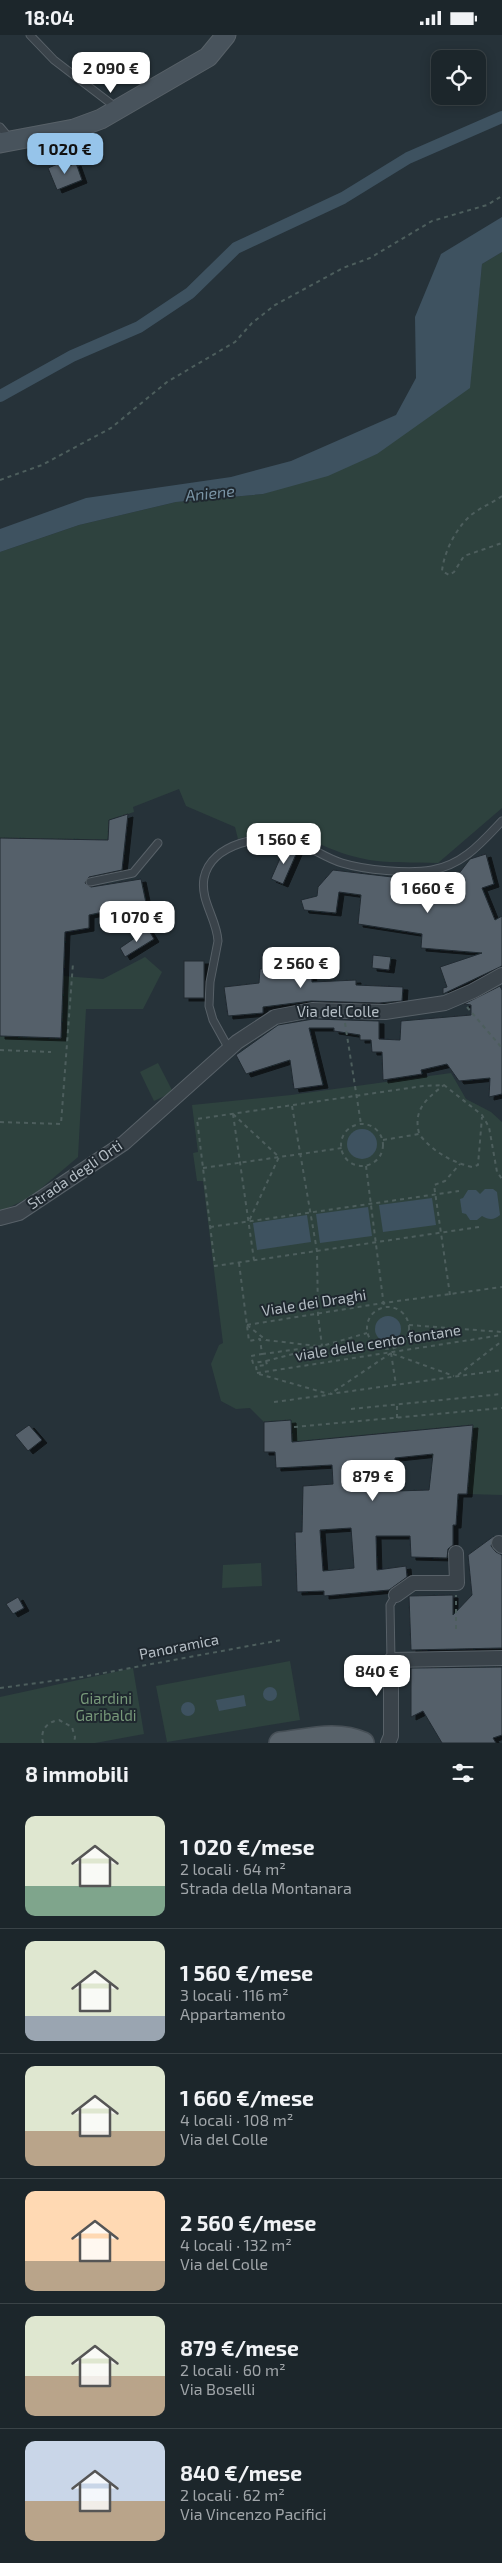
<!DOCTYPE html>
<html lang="it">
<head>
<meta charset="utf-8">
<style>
	:root { --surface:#1c262b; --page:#293237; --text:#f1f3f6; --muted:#a0a5a9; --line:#3a4347; --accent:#96c4ea }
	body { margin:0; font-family:"Exo 2",sans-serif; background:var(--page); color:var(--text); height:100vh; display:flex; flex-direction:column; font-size:19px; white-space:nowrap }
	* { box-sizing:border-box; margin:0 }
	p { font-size:16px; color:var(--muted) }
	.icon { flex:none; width:28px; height:28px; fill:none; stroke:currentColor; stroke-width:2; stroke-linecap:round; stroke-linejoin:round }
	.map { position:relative; height:1708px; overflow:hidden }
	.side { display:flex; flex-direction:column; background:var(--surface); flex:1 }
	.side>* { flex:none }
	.tools { position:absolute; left:431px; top:15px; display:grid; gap:10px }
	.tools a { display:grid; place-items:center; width:55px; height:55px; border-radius:10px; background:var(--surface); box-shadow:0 2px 12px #0003,0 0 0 1px var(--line); font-size:25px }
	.price { position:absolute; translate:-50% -42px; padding:0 11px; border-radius:10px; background:#fff; color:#222; font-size:16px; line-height:32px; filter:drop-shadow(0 1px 2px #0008) }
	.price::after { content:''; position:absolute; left:50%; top:30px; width:15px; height:11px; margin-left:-8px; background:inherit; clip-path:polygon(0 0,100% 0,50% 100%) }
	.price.selected { background:var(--accent); color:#111 }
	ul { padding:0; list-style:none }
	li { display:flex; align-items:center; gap:15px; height:125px; padding:0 25px }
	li+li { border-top:1px solid var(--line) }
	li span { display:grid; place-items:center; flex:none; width:140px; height:100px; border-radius:10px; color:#555 }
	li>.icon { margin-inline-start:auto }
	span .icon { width:60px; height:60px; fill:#fffc; stroke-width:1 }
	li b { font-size:21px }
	h2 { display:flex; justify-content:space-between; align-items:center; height:60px; padding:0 25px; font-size:21px }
	.status { display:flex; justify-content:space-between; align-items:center; height:35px; padding:0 25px; background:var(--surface); direction:ltr }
	.status svg { height:14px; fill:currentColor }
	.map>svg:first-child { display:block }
	.green { fill:#2e423e }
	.water { fill:#3e5260 }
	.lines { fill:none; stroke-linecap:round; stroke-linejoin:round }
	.canal { stroke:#3e5260; stroke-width:12 }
	.building { fill:#54606a; stroke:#212a31; fill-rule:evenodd; filter:url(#shadow) }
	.lane-casing { stroke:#586168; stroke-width:9 }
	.street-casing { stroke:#586168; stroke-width:16 }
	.secondary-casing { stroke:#586168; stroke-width:21 }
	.primary-casing { stroke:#464f56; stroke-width:24 }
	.path { stroke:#4d5e5d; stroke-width:2; stroke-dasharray:4 4; stroke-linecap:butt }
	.lane { stroke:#3a434a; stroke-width:7 }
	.street { stroke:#3a434a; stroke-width:14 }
	.secondary { stroke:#48535c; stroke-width:19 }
	.primary { stroke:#58626a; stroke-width:21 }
	.labels { text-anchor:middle; stroke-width:4; stroke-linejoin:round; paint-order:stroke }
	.street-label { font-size:15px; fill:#b5bec5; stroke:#1f282f }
	.park-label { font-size:15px; fill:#779879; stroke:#1f282f }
	.water-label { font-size:16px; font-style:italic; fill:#7a94a5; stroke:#1f282f }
</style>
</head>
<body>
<div class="status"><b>18:04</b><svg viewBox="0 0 49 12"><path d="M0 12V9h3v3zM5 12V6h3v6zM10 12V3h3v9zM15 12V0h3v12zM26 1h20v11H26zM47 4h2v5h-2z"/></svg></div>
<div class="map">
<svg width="502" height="1708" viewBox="0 0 502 1708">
	<defs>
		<filter id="shadow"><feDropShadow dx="5" dy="3" stdDeviation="0" flood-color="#0009"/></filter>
	</defs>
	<rect width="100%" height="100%" fill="#263239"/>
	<g class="green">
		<path d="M 502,217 L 502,773 L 438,828 C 413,827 385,829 360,823 C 309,811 297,786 238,804 L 235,792 L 186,771 L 179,754 L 133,772 L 134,777 L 109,785 L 108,805 L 0,803 L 0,517 L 79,490 L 176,467 L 263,459 L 377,419 L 477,276 L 482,229 Z"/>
		<path d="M 145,922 L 162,937 L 143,974 L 86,974 L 78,1122 L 32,1161 L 0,1177 L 0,1001 L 63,941 L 103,944 Z"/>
		<path d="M 158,1028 L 173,1057 L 154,1066 L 140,1037 Z"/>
		<path d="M 451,1038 L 466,1064 L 491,1077 L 502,1087 L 502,1460 L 467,1459 L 472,1390 L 292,1407 L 291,1386 L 264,1387 L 250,1373 L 236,1374 L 221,1366 L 211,1329 L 219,1310 L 223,1308 L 203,1146 L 197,1146 L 193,1118 L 198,1117 L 192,1070 L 291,1060 Z"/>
		<path d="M 261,1528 L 262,1551 L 222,1553 L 223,1530 Z"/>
		<path d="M 290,1626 L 300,1685 L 167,1707 L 156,1651 Z"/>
		<path d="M 133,1633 L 144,1699 L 95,1708 L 0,1708 L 0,1662 Z"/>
	</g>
	<g class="water">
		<path d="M 502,182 L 502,217 L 482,229 L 470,353 L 377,419 L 328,441 L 263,459 L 176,467 L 79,490 L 0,517 L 0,494 L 86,463 L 231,442 L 291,426 L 396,380 L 416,343 L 415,282 L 441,219 Z"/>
		<circle cx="362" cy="1109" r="15"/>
		<path d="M 485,1154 L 493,1154 L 497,1157 L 500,1180 C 494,1185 489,1185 482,1181 L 477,1185 L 470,1185 L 466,1179 L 462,1178 L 460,1164 L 463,1163 L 468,1155 L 476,1155 L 480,1159 Z"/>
		<path d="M 432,1163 L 436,1190 L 383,1197 L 379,1170 Z"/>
		<path d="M 368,1172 L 372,1201 L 320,1208 L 316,1179 Z"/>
		<path d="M 307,1180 L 311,1207 L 257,1215 L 253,1188 Z"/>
		<circle cx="388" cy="1294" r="13"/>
		<circle cx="270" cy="1659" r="7"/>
		<path d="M 244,1660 L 246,1671 L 219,1676 L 216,1665 Z"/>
		<circle cx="188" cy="1674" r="7"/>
	</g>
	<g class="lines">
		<path class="canal" d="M 0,361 L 72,321 L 139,292 L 190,258 L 236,213 L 343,163 L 408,123 L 502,82"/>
	</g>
	<g class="building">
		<path d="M 65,126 L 67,132 L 76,128 L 82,145 L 57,155 L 48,133 Z"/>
		<path d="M 128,779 L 122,835 L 89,842 L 85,848 L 91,852 L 141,844 L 146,868 L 89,880 L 89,893 L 65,897 L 61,1003 L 0,1001 L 0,803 L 108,805 L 109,785 Z"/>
		<path d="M 285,812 L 297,817 L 283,849 L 271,844 Z"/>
		<path d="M 486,819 L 494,849 L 482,853 L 495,885 L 502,881 L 502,931 L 443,959 L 443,953 L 447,952 L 440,932 L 482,918 L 421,913 L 422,899 L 358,889 L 361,860 L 339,857 L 336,878 L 304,875 L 301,865 L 317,861 L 318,852 L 333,835 L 451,849 L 470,824 Z"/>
		<path d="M 148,894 L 154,904 L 125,922 L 120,913 Z"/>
		<path d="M 296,915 L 310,916 L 312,947 L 356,945 L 356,950 L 403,952 L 402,966 L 379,968 L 311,966 L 263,972 L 263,978 L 228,981 L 224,952 L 259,948 L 260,934 L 284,933 L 284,922 L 296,923 Z"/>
		<path d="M 373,920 L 391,922 L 389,935 L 372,933 Z"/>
		<rect x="184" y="926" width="20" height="37"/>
		<path d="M 500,951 L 502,955 L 502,1059 L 489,1062 L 490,1043 L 459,1046 L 447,1029 L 421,1035 L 422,1039 L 383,1045 L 382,1017 L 372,1017 L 371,1005 L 360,1005 L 360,1000 L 334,996 L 334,993 L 309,993 L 323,1050 L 294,1054 L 290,1025 L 246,1039 L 236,1020 L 278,990 L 313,984 L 379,986 L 379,1004 L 400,1005 L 401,986 L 471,980 L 471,970 L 464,969 Z"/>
		<path d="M 291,1385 L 292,1407 L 473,1390 L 467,1459 L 458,1459 L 456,1490 L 453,1490 L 453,1510 L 448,1514 L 447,1523 L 411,1522 L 410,1501 L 376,1501 L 377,1535 L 406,1531 L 407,1542 L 389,1555 L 324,1561 L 324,1556 L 297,1557 L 295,1497 L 302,1497 L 303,1451 L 333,1449 L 332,1430 L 276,1433 L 275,1417 L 264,1417 L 264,1387 ZM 433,1419 L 429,1455 L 395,1456 L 395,1423 ZM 351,1493 L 354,1533 L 323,1536 L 320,1495 Z"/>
		<path d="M 29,1390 L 42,1405 L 28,1416 L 15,1400 Z"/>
		<path d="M 494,1501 L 491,1511 L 496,1517 L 502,1520 L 502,1613 L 411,1615 L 409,1561 L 453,1560 L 453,1580 L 472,1560 L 468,1520 Z"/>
		<path d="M 18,1562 L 24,1573 L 13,1579 L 6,1569 Z"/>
		<path d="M 502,1632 L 502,1700 L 493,1703 L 496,1708 L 442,1708 L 423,1676 L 411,1682 L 411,1633 Z"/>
	</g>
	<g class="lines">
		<g class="lane-casing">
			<g id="lane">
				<path d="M 30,0 L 54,25 L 118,74"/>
				<path d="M 0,92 L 11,105"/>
				<path d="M 90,847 L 133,838 L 158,808"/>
				<path d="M 229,1014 L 213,985 L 209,971 L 210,947 L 218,906 C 217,884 200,866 204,843 C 211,808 264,798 293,806 C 310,811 325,823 342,828 C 365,835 408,839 432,835 C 463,830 482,807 502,786"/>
				<path d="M 391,1625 L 390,1570 L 396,1560"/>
			</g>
		</g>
		<g class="street-casing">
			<g id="street">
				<path d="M 0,1183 L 19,1178 L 124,1108 L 237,1007 L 275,982 L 312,975 L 385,977 L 445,968 L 473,956 L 502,940"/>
				<path d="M 499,1508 L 502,1511"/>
				<path d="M 396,1560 L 413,1548 L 457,1548 L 456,1518"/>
				<path d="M 388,1708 L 391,1701 L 391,1625 L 502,1623"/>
			</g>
		</g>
		<g class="secondary-casing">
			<path id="secondary" d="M 0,108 L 74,94 L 101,84 L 208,22 L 226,0"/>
		</g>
		<g class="primary-casing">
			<path id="primary" d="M 280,1708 C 307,1705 337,1696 363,1708"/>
		</g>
		<g class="path">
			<path d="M 0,445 L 42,430 L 111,393 L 167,347 L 235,307 L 252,288 L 275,270 L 343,233 L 370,223 L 432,186 L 487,170 L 502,161"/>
			<path d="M 502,461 C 492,468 480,473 471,480 C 456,493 444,517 442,536 L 449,540 L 454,537 L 464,521 L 502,508"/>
			<path d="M 467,972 L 502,1013"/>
			<path d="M 345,988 L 361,1089"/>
			<path d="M 0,1015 L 51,1017"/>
			<path d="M 292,1071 L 317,1216 L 318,1280 L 322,1311"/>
			<path d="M 233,1079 L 254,1225"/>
			<path d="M 233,1079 L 279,1122 L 249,1186"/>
			<path d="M 0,1087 L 61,1089 L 73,928"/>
			<circle cx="362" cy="1110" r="21"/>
			<path d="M 419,1098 C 413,1075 426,1064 444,1050"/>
			<path d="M 383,1105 L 419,1099 C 432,1116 451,1127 472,1132 L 478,1130 L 482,1082"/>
			<path d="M 366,1131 L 384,1272"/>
			<path d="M 203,1133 L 342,1113"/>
			<path d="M 210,1192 L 459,1156"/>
			<path d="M 479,1192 L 215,1231 L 197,1084 L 423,1051 L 444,1050 L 482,1080 L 489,1092 L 497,1137 L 502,1144"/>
			<path d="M 239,1228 L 249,1306 L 260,1304 L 262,1319 L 251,1321 L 253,1328 L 266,1326 L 267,1330 L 256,1331 L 257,1338"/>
			<path d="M 450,1260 L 434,1150 L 445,1146 L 460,1129"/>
			<circle cx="388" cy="1293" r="21"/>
			<path d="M 247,1290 L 383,1268 L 502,1252"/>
			<path d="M 247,1290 L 266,1305 L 317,1311"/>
			<path d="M 409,1290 L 502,1297"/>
			<path d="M 391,1318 L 330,1359 L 502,1335"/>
			<path d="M 391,1318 L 396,1350"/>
			<path d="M 262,1319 L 322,1311 L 367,1298"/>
			<path d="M 393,1319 L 454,1341"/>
			<path d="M 266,1326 L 312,1314"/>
			<path d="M 257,1338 L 502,1300"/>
			<path d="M 259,1339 L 329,1359"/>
			<path d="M 458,1340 L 502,1306"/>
			<path d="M 274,1367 L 327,1360"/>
			<path d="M 397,1371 L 397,1383"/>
			<path d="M 351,1374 L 502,1359"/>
			<path d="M 294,1392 L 502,1373"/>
			<path d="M 456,1594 L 456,1560"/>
			<path d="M 0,1653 L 82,1642 L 281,1605"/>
			<path d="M 43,1708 C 40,1696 46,1687 59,1685 L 72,1692 L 75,1702 L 74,1708"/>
		</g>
		<use href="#lane" class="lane"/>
		<use href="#street" class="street"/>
		<use href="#secondary" class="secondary"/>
		<use href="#primary" class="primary"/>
	</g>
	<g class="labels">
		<g class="street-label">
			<text x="338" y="982">Via del Colle</text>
			<text transform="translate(75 1140) rotate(-34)" y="5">Strada degli Orti</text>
			<text transform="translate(314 1268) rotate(-9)" y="5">Viale dei Draghi</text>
			<text transform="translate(378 1308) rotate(-9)" y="5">viale delle cento fontane</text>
			<text transform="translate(179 1612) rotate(-11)" y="5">Panoramica</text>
		</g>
		<g class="park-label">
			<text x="106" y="1669">Giardini<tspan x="106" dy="17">Garibaldi</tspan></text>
		</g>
		<g class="water-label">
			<text transform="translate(210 458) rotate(-6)" y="6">Aniene</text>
		</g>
	</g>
</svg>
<div class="tools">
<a><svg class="icon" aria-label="locate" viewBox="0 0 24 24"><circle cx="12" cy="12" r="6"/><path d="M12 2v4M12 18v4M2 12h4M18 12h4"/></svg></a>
</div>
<b class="price" style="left:111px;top:59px">2 090 €</b>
<b class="price selected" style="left:65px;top:140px">1 020 €</b>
<b class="price" style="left:284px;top:830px">1 560 €</b>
<b class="price" style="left:428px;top:879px">1 660 €</b>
<b class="price" style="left:137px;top:908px">1 070 €</b>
<b class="price" style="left:301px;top:954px">2 560 €</b>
<b class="price" style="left:373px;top:1467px">879 €</b>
<b class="price" style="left:377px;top:1662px">840 €</b>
</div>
<section class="side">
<h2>8 immobili<svg class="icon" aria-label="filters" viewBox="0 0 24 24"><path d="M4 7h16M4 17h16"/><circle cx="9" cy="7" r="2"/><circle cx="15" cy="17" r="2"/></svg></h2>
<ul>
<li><span style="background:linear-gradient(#dfe7d0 70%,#7fa58c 0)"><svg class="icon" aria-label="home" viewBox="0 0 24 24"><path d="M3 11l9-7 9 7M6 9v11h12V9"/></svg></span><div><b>1 020 €/mese</b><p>2 locali · 64 m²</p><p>Strada della Montanara</p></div></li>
<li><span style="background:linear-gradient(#dfe7d0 75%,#9aa5b1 0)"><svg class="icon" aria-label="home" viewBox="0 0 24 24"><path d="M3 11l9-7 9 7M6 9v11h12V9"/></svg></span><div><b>1 560 €/mese</b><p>3 locali · 116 m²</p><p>Appartamento</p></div></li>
<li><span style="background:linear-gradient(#dfe7d0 65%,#b9a48a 0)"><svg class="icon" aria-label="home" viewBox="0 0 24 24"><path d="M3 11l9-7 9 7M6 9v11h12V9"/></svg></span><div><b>1 660 €/mese</b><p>4 locali · 108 m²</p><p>Via del Colle</p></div></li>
<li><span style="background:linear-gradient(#ffd9b3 70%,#b9a48a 0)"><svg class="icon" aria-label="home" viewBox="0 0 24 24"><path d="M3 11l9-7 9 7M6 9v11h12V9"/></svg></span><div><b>2 560 €/mese</b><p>4 locali · 132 m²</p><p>Via del Colle</p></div></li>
<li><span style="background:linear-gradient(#dfe7d0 60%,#b9a48a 0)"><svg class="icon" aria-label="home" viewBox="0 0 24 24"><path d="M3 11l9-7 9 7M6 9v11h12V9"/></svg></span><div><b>879 €/mese</b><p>2 locali · 60 m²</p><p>Via Boselli</p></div></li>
<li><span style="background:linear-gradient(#c9d6e8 60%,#b9a48a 0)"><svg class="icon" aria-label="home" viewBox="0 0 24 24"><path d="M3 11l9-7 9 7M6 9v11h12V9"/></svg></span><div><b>840 €/mese</b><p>2 locali · 62 m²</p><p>Via Vincenzo Pacifici</p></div></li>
</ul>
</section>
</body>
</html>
